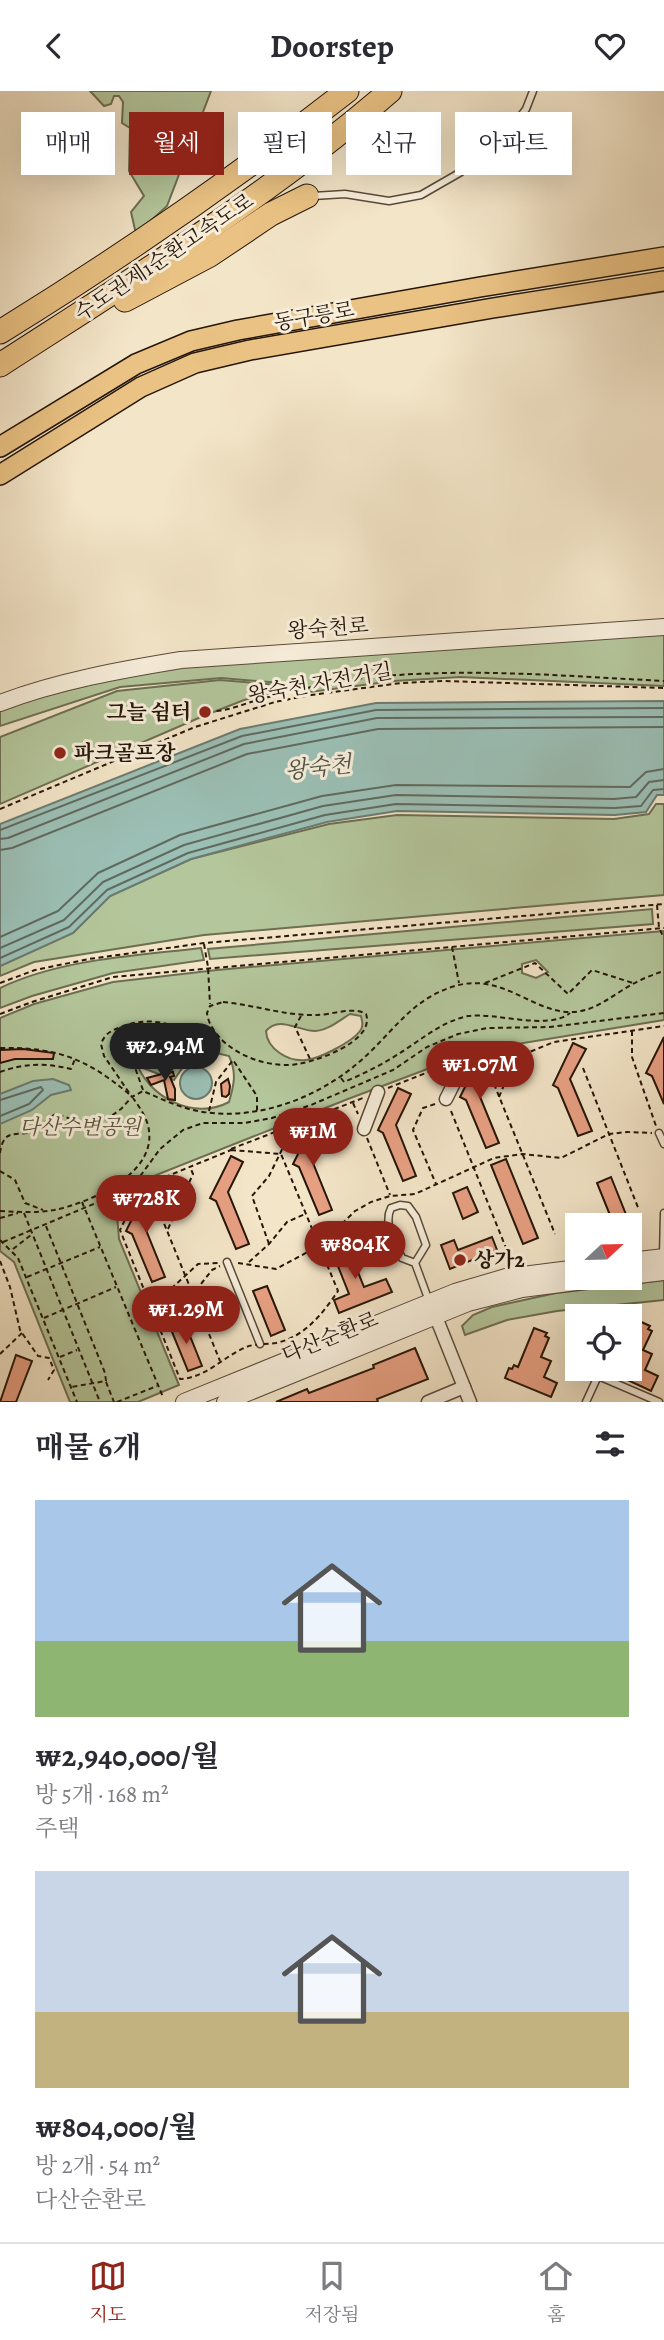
<!DOCTYPE html>
<html lang="ko">
<head>
<meta charset="utf-8">
<style>
	:root { --surface:#fff; --page:#f7f7f7; --text:#2b2b33; --muted:#7c7c81; --line:#e1e1e2; --accent:#8f2418 }
	body { margin:0; font-family:Alegreya,"Noto Serif KR",serif; background:var(--page); color:var(--text); height:100vh; display:flex; flex-direction:column; font-size:26px; white-space:nowrap }
	* { box-sizing:border-box; margin:0 }
	p { font-size:23px; color:var(--muted) }
	.icon { flex:none; width:38px; height:38px; fill:none; stroke:currentColor; stroke-width:2; stroke-linecap:round; stroke-linejoin:round }
	.map { position:relative; height:1311px; overflow:hidden }
	.sheet { display:flex; flex-direction:column; background:var(--surface); flex:1 }
	.sheet>* { flex:none }
	.top-card { position:absolute; left:21px; top:21px; width:623px; height:63px; display:flex; gap:14px }
	.needle { width:46px; rotate:68deg }
	.buttons { position:absolute; left:565px; top:1122px; display:grid; gap:14px }
	.buttons a { display:grid; place-items:center; width:77px; height:77px; border-radius:0px; background:var(--surface); box-shadow:0 7px 28px #0002; font-size:35px }
	.price { position:absolute; translate:-50% -60px; padding:0 16px; border-radius:24px; background:var(--accent); color:#fff; font-size:23px; line-height:46px; filter:drop-shadow(0 2px 4px #0008) }
	.price::after { content:''; position:absolute; left:50%; top:42px; width:21px; height:16px; margin-left:-10px; background:inherit; clip-path:polygon(0 0,100% 0,50% 100%) }
	.price.on { background:#222; color:#fff }
	ul { padding:0; list-style:none }
	li { display:grid; align-content:center; gap:14px; height:371px; padding:0 35px }
	li span { display:grid; place-items:center; height:217px; border-radius:0px; color:#555 }
	li>.icon { margin-inline-start:auto }
	span .icon { width:126px; height:126px; fill:#fffc; stroke-width:1 }
	li b { font-size:30px }
	h2 { display:flex; justify-content:space-between; align-items:center; height:84px; padding:0 35px; font-size:30px }
	.pill { padding:0 24px; border-radius:0px; background:var(--surface); box-shadow:0 7px 28px #0002; font-size:24px; line-height:63px }
	.pill.on { background:var(--accent); color:#fff }
	header { display:flex; justify-content:space-between; align-items:center; height:91px; padding:0 35px; background:var(--surface); font-size:32px; font-weight:700 }
	.menu { display:flex; justify-content:space-around; align-items:center; height:98px; border-top:2px solid var(--line); background:var(--surface); font-size:19px; color:var(--muted) }
	.menu a { display:grid; justify-items:center; gap:4px }
	.menu .on { color:var(--accent) }
	.map>svg:first-child { display:block }
	.green { fill:#b4c69b; stroke:#6d6e52; stroke-width:2; fill-rule:evenodd }
	.water { fill:#9bbfb5; stroke:#6c7b70; stroke-width:2 }
	.lines { fill:none; stroke-linecap:round; stroke-linejoin:round }
	.shore { stroke:#606a5f; stroke-width:2 }
	.building { fill:#e8a083; stroke:#261609; stroke-width:2 }
	.service-casing { stroke:#594a39; stroke-width:9 }
	.minor-casing { stroke:#594a39; stroke-width:15 }
	.tertiary-casing { stroke:#594a39; stroke-width:18 }
	.primary-casing { stroke:#261609; stroke-width:22 }
	.motorway-casing { stroke:#261609; stroke-width:25 }
	.path { stroke:#261609; stroke-width:2; stroke-dasharray:5 3.5; stroke-linecap:butt }
	.service { stroke:#f7eedb; stroke-width:6 }
	.minor { stroke:#f7eedb; stroke-width:12 }
	.tertiary { stroke:#f7eedb; stroke-width:16 }
	.primary { stroke:#eac284; stroke-width:19 }
	.motorway { stroke:#eac284; stroke-width:23 }
	.poi-dot { fill:#8f2418; stroke:#f7eedb; stroke-width:2.5 }
	.labels { text-anchor:middle; stroke-width:6; stroke-linejoin:round; paint-order:stroke }
	.street-label { font-size:21px; fill:#261609; stroke:#f7eedb }
	.poi-label { font-size:21px; font-weight:bold; fill:#261609; stroke:#f7eedb; text-anchor:start }
	.park-label { font-size:21px; font-style:italic; fill:#58543c; stroke:#f7eedb }
	.water-label { font-size:23px; font-style:italic; fill:#4f5145; stroke:#f7eedb }
</style>
</head>
<body>
<header><svg class="icon" aria-label="back" viewBox="0 0 24 24"><path d="M15 5l-7 7 7 7"/></svg>Doorstep<svg class="icon" aria-label="heart" viewBox="0 0 24 24"><path d="M12 20l-8-8c-3-5 5-10 8-4 3-6 11-1 8 4z"/></svg></header>
<div class="map">
<svg width="664" height="1311" viewBox="0 0 664 1311">
	<rect width="100%" height="100%" fill="#f3e5c8"/>
	<filter id="stains"><feTurbulence type="fractalNoise" baseFrequency=".00286" numOctaves="4"/><feColorMatrix values="0 0 0 0 .2 0 0 0 0 .09 0 0 0 0 .02 0 0 0 .5 -.17"/></filter>
	<radialGradient id="worn" r=".72"><stop offset=".6" stop-color="#630" stop-opacity="0"/><stop offset="1" stop-color="#630" stop-opacity=".3"/></radialGradient>
	<g class="green">
		<path d="M 90,0 L 211,0 L 167,115 L 136,143 L 131,121 L 144,105 L 129,80 L 130,37 L 122,32 L 123,11 L 119,5 L 114,5 L 111,13 L 104,15 Z"/>
		<path d="M 664,540 L 664,595 L 460,586 L 394,590 L 302,602 L 293,593 L 221,587 L 120,596 L 0,635 L 0,616 L 173,573 Z"/>
		<path d="M 220,589 L 278,594 L 281,599 L 244,609 L 201,626 L 0,713 L 0,646 L 117,600 Z"/>
		<path d="M 656,713 L 664,713 L 664,804 L 204,844 L 34,871 L 0,885 L 0,875 L 73,842 L 110,805 L 191,768 L 329,733 L 397,724 L 614,728 L 649,723 Z"/>
		<path d="M 652,818 L 653,833 L 210,868 L 208,858 Z"/>
		<path d="M 664,840 L 664,929 L 475,960 L 348,1008 L 141,1090 L 126,1108 L 117,1124 L 119,1148 L 179,1294 L 138,1311 L 70,1311 L 14,1171 L 0,1160 L 0,927 L 34,913 L 113,891 L 217,879 ZM 536,869 L 548,881 L 536,887 L 522,882 L 522,873 ZM 350,923 L 361,925 C 362,930 364,935 360,940 C 352,951 319,968 306,969 C 288,971 267,958 266,940 C 279,924 298,940 315,940 C 327,940 340,929 350,923 ZM 171,952 L 154,964 L 144,964 L 143,977 L 174,989 L 191,964 L 191,957 L 174,952 L 229,965 C 237,982 234,994 229,1011 C 194,1030 147,1006 136,970 L 141,959 Z"/>
		<path d="M 201,857 L 204,869 L 113,882 L 32,905 L 0,917 L 0,897 C 61,868 134,865 201,857 Z"/>
		<path d="M 664,1189 L 664,1209 L 557,1220 L 507,1229 L 465,1244 L 462,1235 L 473,1224 L 492,1216 L 556,1202 Z"/>
	</g>
	<g class="water">
		<path d="M 664,610 L 664,704 L 657,704 L 646,721 L 615,724 L 397,720 L 327,731 L 191,768 L 110,805 L 73,842 L 0,875 L 0,733 L 240,638 L 376,612 Z"/>
		<circle cx="196" cy="992" r="16"/>
		<path d="M 53,988 L 69,994 L 71,999 L 51,1004 L 32,1019 L 0,1033 L 0,1003 L 33,990 Z"/>
	</g>
	<g class="lines">
		<g class="shore">
			<path d="M 0,739 L 242,645 L 376,619 L 664,617"/>
			<path d="M 0,748 L 8,747 L 244,653 L 377,627 L 664,626"/>
			<path d="M 0,759 L 12,757 L 247,663 L 378,638 L 664,636"/>
			<path d="M 0,846 L 58,820 L 98,782 L 180,744 L 322,705 L 396,694 L 630,696 L 646,681 L 664,678"/>
			<path d="M 0,857 L 64,829 L 103,791 L 184,754 L 323,715 L 396,704 L 614,708 L 636,706 L 649,691 L 664,689"/>
			<path d="M 0,867 L 69,836 L 107,799 L 188,762 L 325,724 L 396,713 L 615,717 L 641,715 L 653,699 L 664,698"/>
			<path d="M 0,1009 L 41,996 L 43,999 L 29,1013 L 0,1025"/>
		</g>
	</g>
	<g class="building">
		<path d="M 664,946 L 664,1013 L 652,985 L 646,982 Z"/>
		<path d="M 573,952 L 586,958 L 570,988 L 592,1040 L 578,1045 L 558,997 L 553,994 Z"/>
		<path d="M 23,958 L 54,962 L 53,968 L 15,968 L 0,972 L 0,959 Z"/>
		<path d="M 481,964 L 494,970 L 478,1001 L 499,1052 L 486,1057 L 466,1009 L 460,1006 Z"/>
		<path d="M 166,978 L 168,982 L 173,981 L 174,985 L 170,986 L 175,998 L 175,1009 L 168,1008 L 164,989 L 151,994 L 147,987 L 162,983 L 161,980 Z"/>
		<path d="M 228,988 L 230,995 L 229,1003 L 226,1006 L 222,1005 L 221,993 Z"/>
		<path d="M 398,997 L 411,1003 L 396,1034 L 416,1085 L 403,1090 L 383,1042 L 378,1039 Z"/>
		<path d="M 314,1031 L 327,1037 L 311,1067 L 332,1119 L 319,1124 L 299,1076 L 293,1073 Z"/>
		<path d="M 231,1065 L 243,1071 L 228,1101 L 249,1153 L 236,1158 L 216,1110 L 210,1107 Z"/>
		<path d="M 506,1068 L 538,1147 L 523,1153 L 491,1074 Z"/>
		<path d="M 611,1086 L 629,1131 L 621,1134 L 614,1134 L 597,1092 Z"/>
		<path d="M 467,1096 L 478,1121 L 463,1128 L 453,1102 Z"/>
		<path d="M 147,1098 L 160,1104 L 144,1134 L 165,1186 L 152,1191 L 132,1143 L 126,1140 Z"/>
		<path d="M 492,1146 L 497,1159 L 450,1178 L 441,1154 L 454,1149 L 458,1159 Z"/>
		<path d="M 345,1149 L 364,1196 L 386,1188 L 392,1201 L 339,1222 L 334,1209 L 349,1203 L 330,1155 Z"/>
		<path d="M 267,1195 L 285,1239 L 271,1245 L 253,1200 Z"/>
		<path d="M 637,1229 L 650,1235 L 648,1238 L 652,1240 L 643,1259 L 652,1263 L 645,1279 L 658,1285 L 651,1300 L 604,1278 L 630,1278 L 630,1244 Z"/>
		<path d="M 184,1230 L 202,1275 L 188,1280 L 170,1236 Z"/>
		<path d="M 534,1237 L 547,1242 L 545,1245 L 549,1247 L 541,1266 L 551,1270 L 544,1286 L 557,1292 L 551,1306 L 505,1287 L 509,1277 L 512,1278 L 514,1274 L 518,1276 Z"/>
		<path d="M 415,1257 L 428,1288 L 377,1308 L 378,1311 L 276,1311 L 307,1298 L 309,1302 L 374,1277 L 373,1274 Z"/>
		<path d="M 16,1264 L 32,1270 L 16,1311 L 0,1311 Z"/>
	</g>
	<g class="lines">
		<g class="service-casing">
			<g id="service">
				<path d="M 313,105 L 345,103 L 389,110 L 421,104 L 461,81 L 504,47 L 526,18 L 533,0"/>
				<path d="M 659,1042 L 664,1053"/>
				<path d="M 663,1164 L 664,1122"/>
				<path d="M 227,1171 L 260,1253"/>
				<path d="M 415,1172 L 426,1154 L 416,1126 L 408,1115 L 400,1114 L 391,1117 C 383,1133 395,1152 402,1167 L 415,1172 L 429,1210"/>
				<path d="M 582,1278 L 659,1311"/>
				<path d="M 586,1311 L 598,1285"/>
			</g>
		</g>
		<g class="minor-casing">
			<g id="minor">
				<path d="M 446,1008 L 467,966"/>
				<path d="M 364,1038 L 378,1001"/>
				<path d="M 436,1226 L 470,1311"/>
				<path d="M 428,1311 L 464,1296"/>
			</g>
		</g>
		<g class="tertiary-casing">
			<g id="tertiary">
				<path d="M 0,612 C 58,590 120,579 181,569 L 664,536"/>
				<path d="M 630,1170 L 664,1166"/>
				<path d="M 630,1185 L 664,1181"/>
				<path d="M 184,1311 L 455,1201 L 506,1186 L 578,1177"/>
				<path d="M 225,1311 L 468,1212 L 522,1198 L 615,1186"/>
			</g>
		</g>
		<g class="primary-casing">
			<g id="primary">
				<path d="M 0,356 L 136,273 L 191,250 L 238,239 L 480,196 L 664,166"/>
				<path d="M 0,384 L 141,296 L 195,272 L 250,259 L 493,217 L 664,190"/>
			</g>
		</g>
		<g class="motorway-casing">
			<g id="motorway">
				<path d="M 125,209 L 210,164 L 271,123 L 307,105"/>
				<path d="M 0,241 C 120,167 236,87 347,0"/>
				<path d="M 0,274 C 133,188 270,104 390,0"/>
			</g>
		</g>
		<g class="path">
			<path d="M 208,620 C 226,622 247,611 265,607 C 297,599 331,591 364,587 C 463,576 565,585 664,590"/>
			<path d="M 0,718 L 195,636 L 275,611 L 311,604 L 401,592 L 443,590 L 664,597"/>
			<path d="M 657,814 L 659,837 L 664,847"/>
			<path d="M 204,853 L 208,876 L 210,913"/>
			<path d="M 452,856 L 459,892"/>
			<path d="M 0,892 L 35,879 L 89,868 L 204,852 L 664,813"/>
			<path d="M 485,892 L 535,872 L 568,903 L 592,879 L 633,892"/>
			<path d="M 223,911 C 255,914 285,925 317,924 C 331,924 354,915 366,923 C 376,951 310,974 288,974 C 264,974 241,966 223,950 C 216,943 208,933 207,922 L 210,915 Z"/>
			<path d="M 0,923 L 32,911 L 113,886 L 664,837"/>
			<path d="M 301,925 L 295,936 L 311,970"/>
			<path d="M 632,940 L 632,966 L 656,1035"/>
			<path d="M 214,956 C 186,937 154,922 121,936 C 111,940 105,942 101,953 L 104,965 L 132,1006 L 143,1000 C 159,1007 176,1015 193,1019 C 255,1033 324,1006 369,962 C 398,934 415,907 455,895 C 503,881 534,923 573,921 C 592,920 605,910 621,900 C 635,891 648,885 664,880"/>
			<path d="M 0,957 C 56,956 86,967 129,1003"/>
			<path d="M 480,963 L 527,962 L 554,951 L 664,935"/>
			<path d="M 583,977 L 639,1119"/>
			<path d="M 0,981 C 24,972 47,972 71,978 L 75,968"/>
			<path d="M 435,981 L 439,992"/>
			<path d="M 341,987 L 344,991 C 366,982 387,971 406,958 C 426,945 444,930 468,925 C 495,921 548,940 570,922"/>
			<path d="M 494,993 L 555,1143"/>
			<path d="M 388,997 L 451,972"/>
			<path d="M 143,999 L 133,971 L 138,958 C 166,947 185,953 214,956 L 219,948"/>
			<path d="M 499,1006 L 517,963"/>
			<path d="M 353,1012 L 358,1023"/>
			<path d="M 435,1013 L 423,1017 L 413,1039 L 436,1093"/>
			<path d="M 209,1020 L 216,991 L 233,969 L 257,1005 L 257,1020"/>
			<path d="M 451,1020 L 508,1162"/>
			<path d="M 367,1047 L 390,1104"/>
			<path d="M 231,1058 L 363,1007"/>
			<path d="M 231,1059 L 281,1063 L 338,1200 C 323,1222 305,1246 276,1252 C 265,1254 254,1252 244,1257 C 222,1267 205,1287 180,1288 L 120,1139 L 141,1096 Z"/>
			<path d="M 0,1062 C 4,1035 17,1047 34,1040 C 42,1037 47,1027 56,1023 L 96,1036 L 121,1018 L 131,1007"/>
			<path d="M 0,1080 L 15,1089 L 25,1112 L 43,1119"/>
			<path d="M 82,1111 L 163,1306"/>
			<path d="M 0,1120 C 18,1121 36,1122 54,1119 C 89,1112 155,1084 149,1040 C 148,1028 140,1017 133,1007"/>
			<path d="M 24,1122 L 100,1311"/>
			<path d="M 161,1125 L 220,1270"/>
			<path d="M 0,1127 L 18,1122"/>
			<path d="M 46,1135 L 105,1282 L 106,1290 L 71,1296"/>
			<path d="M 168,1138 L 193,1083 L 190,1076"/>
			<path d="M 0,1149 L 18,1167 L 77,1311"/>
			<path d="M 3,1151 L 115,1104 L 141,1084 L 160,1058 L 183,1039 L 203,1032 L 244,1032 L 272,1027 L 311,1014 L 393,979 L 427,956 L 458,943 L 487,937 L 550,936 L 664,922"/>
			<path d="M 269,1153 L 252,1105 L 269,1085 L 294,1034"/>
			<path d="M 13,1158 L 31,1144"/>
			<path d="M 0,1170 L 10,1196 L 20,1239 L 38,1265 L 49,1267 L 54,1279 L 48,1289"/>
			<path d="M 249,1171 L 269,1153 L 287,1131 L 305,1123"/>
			<path d="M 238,1172 L 276,1178 L 319,1155 L 355,1120 L 371,1111 L 390,1105 L 415,1103 L 494,1067 L 522,1063 L 561,1067 L 609,1043 L 627,1041 L 652,1042"/>
			<path d="M 27,1186 L 100,1156"/>
			<path d="M 150,1211 L 161,1207 L 198,1173 L 218,1172"/>
			<path d="M 44,1227 L 116,1196"/>
			<path d="M 157,1230 L 179,1221 L 212,1179 L 220,1175"/>
			<path d="M 0,1263 L 22,1242"/>
			<path d="M 60,1266 L 77,1259"/>
			<path d="M 106,1291 L 114,1311"/>
			<path d="M 117,1311 L 157,1295"/>
		</g>
		<use href="#service" class="service"/>
		<use href="#minor" class="minor"/>
		<use href="#tertiary" class="tertiary"/>
		<use href="#primary" class="primary"/>
		<use href="#motorway" class="motorway"/>
	</g>
	<g class="poi-dot">
		<circle cx="205" cy="621" r="7"/>
		<circle cx="60" cy="662" r="7"/>
		<circle cx="460" cy="1169" r="7"/>
	</g>
	<g class="labels">
		<g class="street-label">
			<text transform="translate(164 166) rotate(-34)" y="7">수도권제1순환고속도로</text>
			<text transform="translate(314 225) rotate(-10)" y="7">동구릉로</text>
			<text transform="translate(328 537) rotate(-4)" y="7">왕숙천로</text>
			<text transform="translate(320 592) rotate(-10)" y="7">왕숙천 자전거길</text>
			<text transform="translate(330 1246) rotate(-22)" y="7">다산순환로</text>
		</g>
		<g class="poi-label">
			<text x="191" y="628" text-anchor="end">그늘 쉼터</text>
			<text x="74" y="669">파크골프장</text>
			<text x="474" y="1176">상가2</text>
		</g>
		<g class="park-label">
			<text x="80" y="1043">다산수변공원</text>
		</g>
		<g class="water-label">
			<text transform="translate(318 676) rotate(-6)" y="8">왕숙천</text>
		</g>
	</g>
	<rect width="100%" height="100%" filter="url(#stains)"/>
	<rect width="100%" height="100%" fill="url(#worn)"/>
</svg>
<div class="buttons">
<a><svg class="needle" viewBox="-14 -14 28 28"><path d="M0-13l5 13h-10z" fill="#e53935"/><path d="M0 13l5-13h-10z" fill="#7c7c81"/></svg></a>
<a><svg class="icon" aria-label="locate" viewBox="0 0 24 24"><circle cx="12" cy="12" r="6"/><path d="M12 2v4M12 18v4M2 12h4M18 12h4"/></svg></a>
</div>
<b class="price on" style="left:165px;top:992px">₩2.94M</b>
<b class="price" style="left:480px;top:1010px">₩1.07M</b>
<b class="price" style="left:313px;top:1077px">₩1M</b>
<b class="price" style="left:146px;top:1144px">₩728K</b>
<b class="price" style="left:355px;top:1190px">₩804K</b>
<b class="price" style="left:186px;top:1255px">₩1.29M</b>
<div class="top-card">
<a class="pill">매매</a>
<a class="pill on">월세</a>
<a class="pill">필터</a>
<a class="pill">신규</a>
<a class="pill">아파트</a>
</div>
</div>
<section class="sheet">
<h2>매물 6개<svg class="icon" aria-label="filters" viewBox="0 0 24 24"><path d="M4 7h16M4 17h16"/><circle cx="9" cy="7" r="2"/><circle cx="15" cy="17" r="2"/></svg></h2>
<ul>
<li><span style="background:linear-gradient(#a9c7e8 65%,#8fb573 0)"><svg class="icon" aria-label="home" viewBox="0 0 24 24"><path d="M3 11l9-7 9 7M6 9v11h12V9"/></svg></span><div><b>₩2,940,000/월</b><p>방 5개 · 168 m²</p><p>주택</p></div></li>
<li><span style="background:linear-gradient(#c9d6e8 65%,#c2b280 0)"><svg class="icon" aria-label="home" viewBox="0 0 24 24"><path d="M3 11l9-7 9 7M6 9v11h12V9"/></svg></span><div><b>₩804,000/월</b><p>방 2개 · 54 m²</p><p>다산순환로</p></div></li>
</ul>
</section>
<nav class="menu">
<a class="on"><svg class="icon" aria-label="map" viewBox="0 0 24 24"><path d="M3 6l6-2 6 2 6-2v14l-6 2-6-2-6 2zM9 4v14M15 6v14"/></svg>지도</a>
<a><svg class="icon" aria-label="saved" viewBox="0 0 24 24"><path d="M7 4h10v16l-5-4-5 4z"/></svg>저장됨</a>
<a><svg class="icon" aria-label="home" viewBox="0 0 24 24"><path d="M3 11l9-7 9 7M6 9v11h12V9"/></svg>홈</a>
</nav>
</body>
</html>
